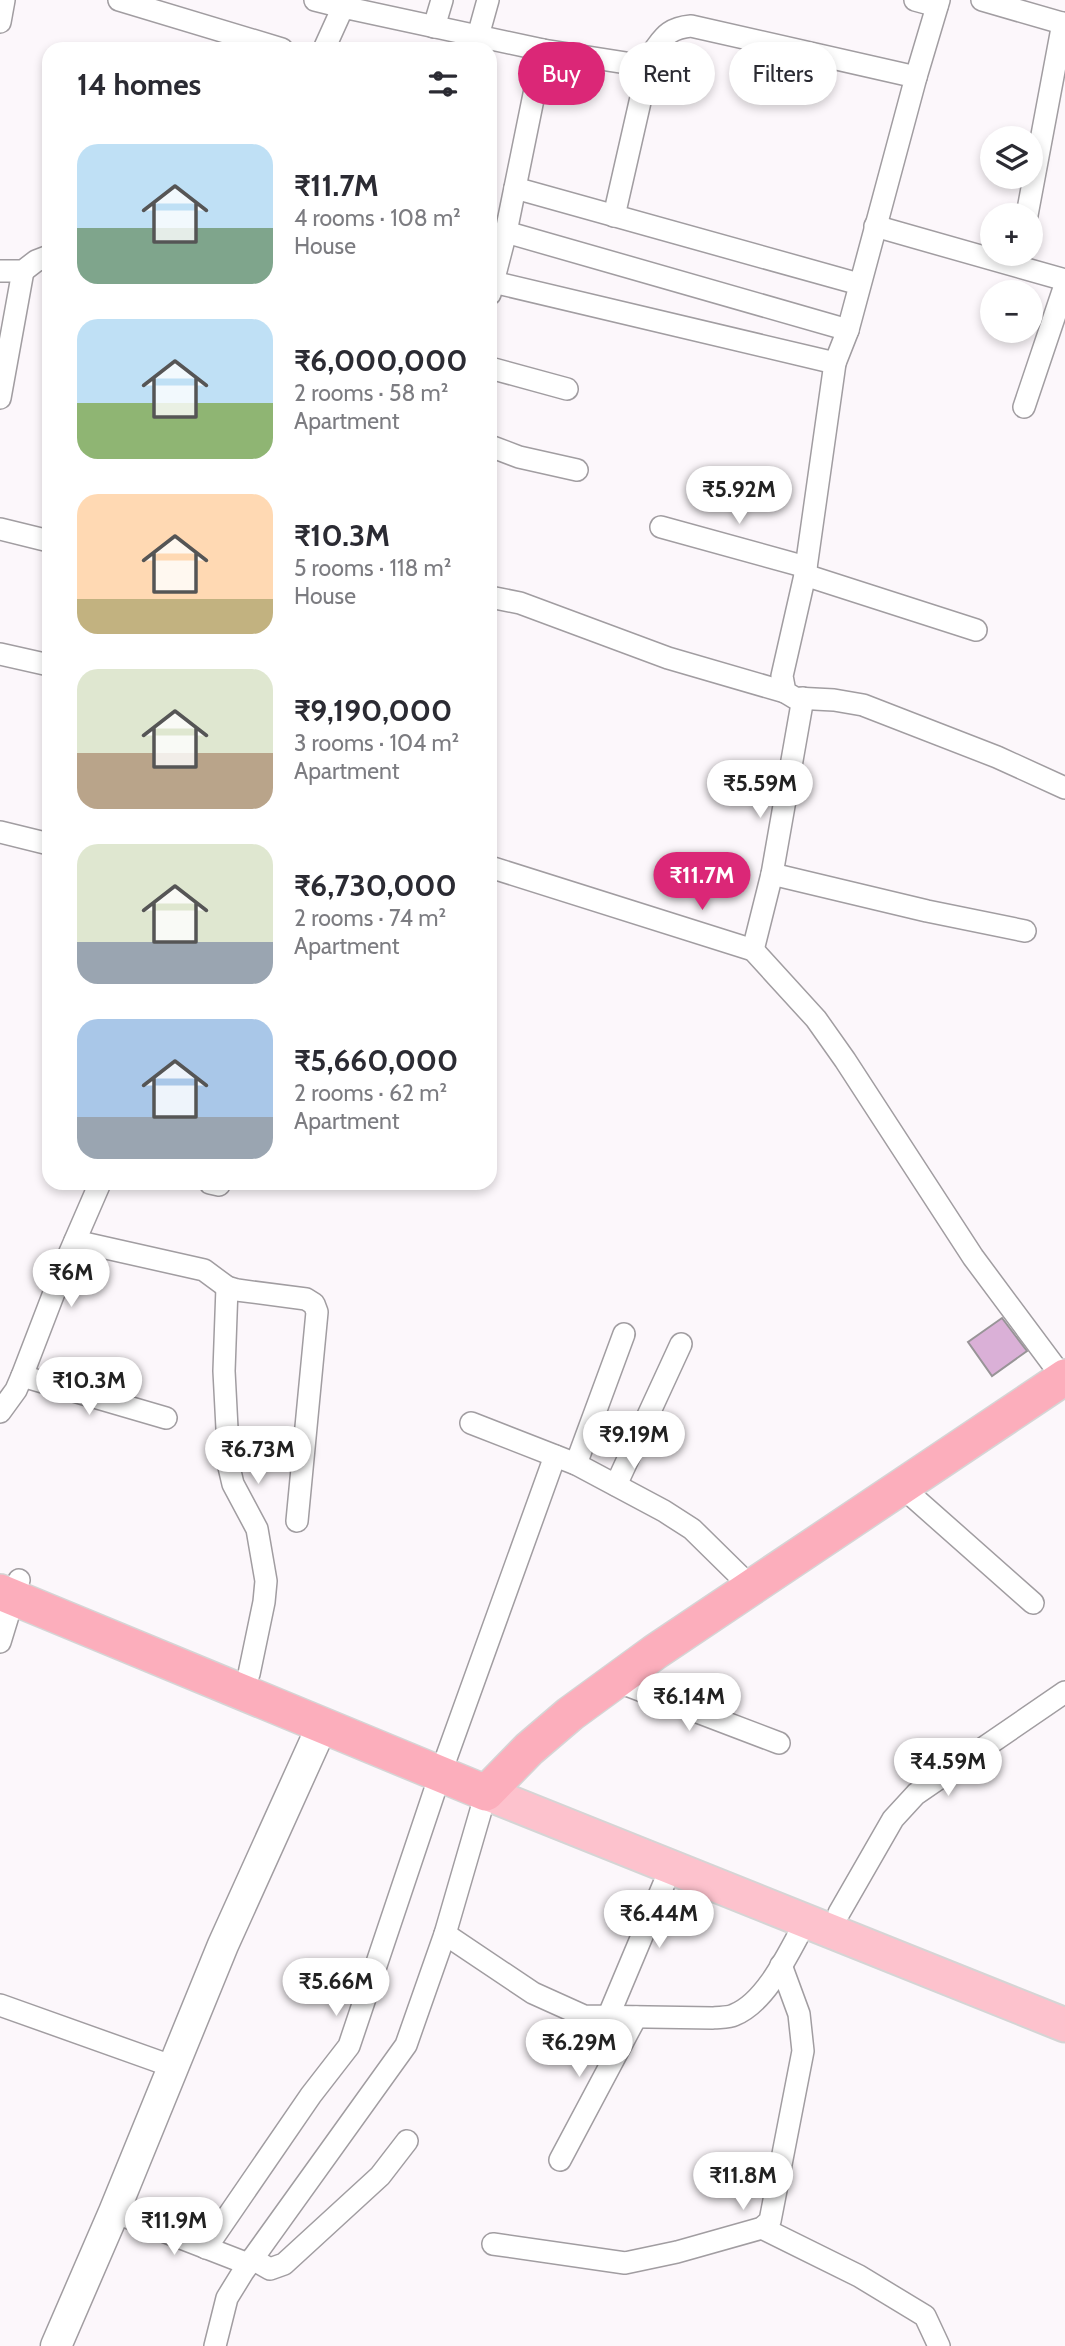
<!DOCTYPE html>
<html lang="en">
<head>
<meta charset="utf-8">
<style>
	:root { --surface:#fff; --page:#f2f2f3; --text:#2b2b33; --muted:#7c7c81; --accent:#db2777 }
	body { margin:0; font-family:Cabin,sans-serif; background:var(--page); color:var(--text); height:100vh; display:flex; flex-direction:column; font-size:26px; white-space:nowrap }
	* { box-sizing:border-box; margin:0 }
	p { font-size:23px; color:var(--muted) }
	.icon { flex:none; width:38px; height:38px; fill:none; stroke:currentColor; stroke-width:2; stroke-linecap:round; stroke-linejoin:round }
	.map { position:relative; flex:1; overflow:hidden }
	.panel { position:absolute; left:42px; top:42px; width:455px; height:1148px; display:flex; flex-direction:column; background:var(--surface); border-radius:21px; box-shadow:0 4px 10px #0003 }
	.panel>* { flex:none }
	.top-card { position:absolute; left:518px; top:42px; width:441px; height:63px; display:flex; gap:14px }
	.controls { position:absolute; left:980px; top:126px; display:grid; gap:14px }
	.controls a { display:grid; place-items:center; width:63px; height:63px; border-radius:50%; background:var(--surface); box-shadow:0 4px 10px #0003; font-size:35px }
	.price { position:absolute; translate:-50% -60px; padding:0 16px; border-radius:24px; background:#fff; color:#222; font-size:23px; line-height:46px; filter:drop-shadow(0 2px 4px #0008) }
	.price::after { content:''; position:absolute; left:50%; top:42px; width:21px; height:16px; margin-left:-10px; background:inherit; clip-path:polygon(0 0,100% 0,50% 100%) }
	.price.selected { background:var(--accent); color:#fff }
	ul { padding:0; list-style:none }
	li { display:flex; align-items:center; gap:21px; height:175px; padding:0 35px }
	li span { display:grid; place-items:center; flex:none; width:196px; height:140px; border-radius:21px; color:#555 }
	li>.icon { margin-inline-start:auto }
	span .icon { width:84px; height:84px; fill:#fffc; stroke-width:1 }
	li b { font-size:30px }
	h2 { display:flex; justify-content:space-between; align-items:center; height:84px; padding:0 35px; font-size:30px }
	.pill { padding:0 24px; border-radius:32px; background:var(--surface); box-shadow:0 4px 10px #0003; font-size:24px; line-height:63px }
	.pill.selected { background:var(--accent); color:#fff }
	.map>svg:first-child { display:block }
	.building { fill:#dab0d7; stroke:#989497; stroke-width:2 }
	.lines { fill:none; stroke-linecap:round; stroke-linejoin:round }
	.minor-casing { stroke:#a19da1; stroke-width:24 }
	.secondary-casing { stroke:#a19da1; stroke-width:33 }
	.primary-casing { stroke:#d5d5d5; stroke-width:37 }
	.trunk-casing { stroke:#d5d5d5; stroke-width:38 }
	.minor { stroke:#fff; stroke-width:21 }
	.secondary { stroke:#fff; stroke-width:30 }
	.primary { stroke:#fdc2cd; stroke-width:33 }
	.trunk { stroke:#fcaebc; stroke-width:35 }
</style>
</head>
<body>
<div class="map">
<svg width="1065" height="2346" viewBox="0 0 1065 2346">
	<rect width="100%" height="100%" fill="#fcf7fb"/>
	<path class="building" d="M 1002,1318 L 1027,1351 L 992,1376 L 968,1342 Z"/>
	<g class="lines">
		<g class="minor-casing">
			<g id="minor">
				<path d="M 119,0 L 282,49"/>
				<path d="M 315,0 L 343,7"/>
				<path d="M 915,0 L 937,6"/>
				<path d="M 982,0 L 1065,24"/>
				<path d="M 0,22 L 4,0"/>
				<path d="M 434,27 L 442,0"/>
				<path d="M 478,36 L 488,0"/>
				<path d="M 324,49 L 343,7 L 543,50 L 639,65 C 663,48 658,29 691,26 L 916,77 L 848,330 L 835,363 L 805,575 L 782,676 L 785,692 L 795,698 L 834,700 L 863,705 L 997,757 L 1065,788"/>
				<path d="M 916,77 L 939,0"/>
				<path d="M 515,188 L 859,284"/>
				<path d="M 1027,215 L 1063,23"/>
				<path d="M 614,216 L 650,58"/>
				<path d="M 875,226 L 1065,280"/>
				<path d="M 506,232 L 848,330"/>
				<path d="M 0,271 L 23,271 L 36,261 L 49,256"/>
				<path d="M 493,282 L 835,363"/>
				<path d="M 490,294 L 506,232 L 543,50"/>
				<path d="M 490,368 L 567,389"/>
				<path d="M 0,398 L 23,271"/>
				<path d="M 1024,407 L 1065,285"/>
				<path d="M 490,446 L 519,457 L 577,470"/>
				<path d="M 661,527 L 806,567"/>
				<path d="M 0,529 L 49,541"/>
				<path d="M 805,575 L 976,630"/>
				<path d="M 490,597 L 520,603 L 668,658 L 785,692"/>
				<path d="M 0,654 L 49,665"/>
				<path d="M 0,832 L 49,844"/>
				<path d="M 490,867 L 753,950 L 816,1019 L 845,1060 L 973,1257 L 1063,1378"/>
				<path d="M 772,874 L 927,911 L 1025,931"/>
				<path d="M 753,950 L 772,874 L 803,698"/>
				<path d="M 210,1183 L 219,1185"/>
				<path d="M 75,1241 L 204,1270 L 227,1287 L 237,1290 L 306,1299 L 314,1304 L 317,1312 L 297,1521"/>
				<path d="M 227,1287 L 224,1371 L 229,1467 L 233,1484 L 257,1529 L 266,1581 L 264,1602 L 249,1674"/>
				<path d="M 22,1376 L 166,1418"/>
				<path d="M 0,1412 L 16,1390 L 22,1376 L 67,1259 L 100,1183"/>
				<path d="M 471,1423 L 576,1464 L 664,1511 L 692,1529 L 752,1588"/>
				<path d="M 576,1464 L 624,1334"/>
				<path d="M 616,1485 L 681,1344"/>
				<path d="M 902,1487 L 1033,1603"/>
				<path d="M 0,1642 L 19,1580"/>
				<path d="M 616,1681 L 779,1743"/>
				<path d="M 839,1913 L 893,1819 L 916,1794 L 1065,1692"/>
				<path d="M 445,1934 L 533,1993 L 584,2016 L 713,2018 C 719,2017 728,2018 734,2015 C 767,2002 790,1950 806,1921"/>
				<path d="M 0,2005 L 174,2067"/>
				<path d="M 608,2017 L 671,1867"/>
				<path d="M 560,2160 L 636,2017"/>
				<path d="M 114,2212 L 248,2264"/>
				<path d="M 762,2228 L 859,2276 L 925,2316 L 939,2346"/>
				<path d="M 493,2244 L 625,2263 L 677,2252 L 762,2228 L 770,2221 L 803,2051 L 799,2014 L 781,1965"/>
				<path d="M 206,2248 L 311,2095 L 349,2046 L 440,1775 L 555,1456"/>
				<path d="M 252,2259 L 270,2269 L 284,2264 L 380,2176 L 407,2141"/>
				<path d="M 215,2346 L 227,2298 L 243,2272 L 406,2045 L 445,1934 L 486,1793"/>
			</g>
		</g>
		<g class="secondary-casing">
			<path id="secondary" d="M 56,2346 L 114,2212 L 223,1945 L 322,1726"/>
		</g>
		<g class="primary-casing">
			<path id="primary" d="M 486,1793 L 1065,2025"/>
		</g>
		<g class="trunk-casing">
			<path id="trunk" d="M 0,1592 L 486,1793 L 529,1749 L 570,1714 L 655,1652 L 1065,1377"/>
		</g>
		<use href="#minor" class="minor"/>
		<use href="#secondary" class="secondary"/>
		<use href="#primary" class="primary"/>
		<use href="#trunk" class="trunk"/>
	</g>
</svg>
<div class="controls">
<a><svg class="icon" aria-label="layers" viewBox="0 0 24 24"><path d="M12 4l9 5-9 5-9-5zM3 14l9 5 9-5"/></svg></a>
<a>+</a>
<a>−</a>
</div>
<b class="price" style="left:739px;top:526px">₹5.92M</b>
<b class="price" style="left:760px;top:820px">₹5.59M</b>
<b class="price selected" style="left:702px;top:912px">₹11.7M</b>
<b class="price" style="left:71px;top:1309px">₹6M</b>
<b class="price" style="left:89px;top:1417px">₹10.3M</b>
<b class="price" style="left:634px;top:1471px">₹9.19M</b>
<b class="price" style="left:258px;top:1486px">₹6.73M</b>
<b class="price" style="left:689px;top:1733px">₹6.14M</b>
<b class="price" style="left:948px;top:1798px">₹4.59M</b>
<b class="price" style="left:659px;top:1950px">₹6.44M</b>
<b class="price" style="left:336px;top:2018px">₹5.66M</b>
<b class="price" style="left:579px;top:2079px">₹6.29M</b>
<b class="price" style="left:743px;top:2212px">₹11.8M</b>
<b class="price" style="left:174px;top:2257px">₹11.9M</b>
<div class="top-card">
<a class="pill selected">Buy</a>
<a class="pill">Rent</a>
<a class="pill">Filters</a>
</div>
<section class="panel">
<h2>14 homes<svg class="icon" aria-label="filters" viewBox="0 0 24 24"><path d="M4 7h16M4 17h16"/><circle cx="9" cy="7" r="2"/><circle cx="15" cy="17" r="2"/></svg></h2>
<ul>
<li><span style="background:linear-gradient(#bfe0f5 60%,#7fa58c 0)"><svg class="icon" aria-label="home" viewBox="0 0 24 24"><path d="M3 11l9-7 9 7M6 9v11h12V9"/></svg></span><div><b>₹11.7M</b><p>4 rooms · 108 m²</p><p>House</p></div></li>
<li><span style="background:linear-gradient(#bfe0f5 60%,#8fb573 0)"><svg class="icon" aria-label="home" viewBox="0 0 24 24"><path d="M3 11l9-7 9 7M6 9v11h12V9"/></svg></span><div><b>₹6,000,000</b><p>2 rooms · 58 m²</p><p>Apartment</p></div></li>
<li><span style="background:linear-gradient(#ffd9b3 75%,#c2b280 0)"><svg class="icon" aria-label="home" viewBox="0 0 24 24"><path d="M3 11l9-7 9 7M6 9v11h12V9"/></svg></span><div><b>₹10.3M</b><p>5 rooms · 118 m²</p><p>House</p></div></li>
<li><span style="background:linear-gradient(#dfe7d0 60%,#b9a48a 0)"><svg class="icon" aria-label="home" viewBox="0 0 24 24"><path d="M3 11l9-7 9 7M6 9v11h12V9"/></svg></span><div><b>₹9,190,000</b><p>3 rooms · 104 m²</p><p>Apartment</p></div></li>
<li><span style="background:linear-gradient(#dfe7d0 70%,#9aa5b1 0)"><svg class="icon" aria-label="home" viewBox="0 0 24 24"><path d="M3 11l9-7 9 7M6 9v11h12V9"/></svg></span><div><b>₹6,730,000</b><p>2 rooms · 74 m²</p><p>Apartment</p></div></li>
<li><span style="background:linear-gradient(#a9c7e8 70%,#9aa5b1 0)"><svg class="icon" aria-label="home" viewBox="0 0 24 24"><path d="M3 11l9-7 9 7M6 9v11h12V9"/></svg></span><div><b>₹5,660,000</b><p>2 rooms · 62 m²</p><p>Apartment</p></div></li>
</ul>
</section>
</div>
</body>
</html>
